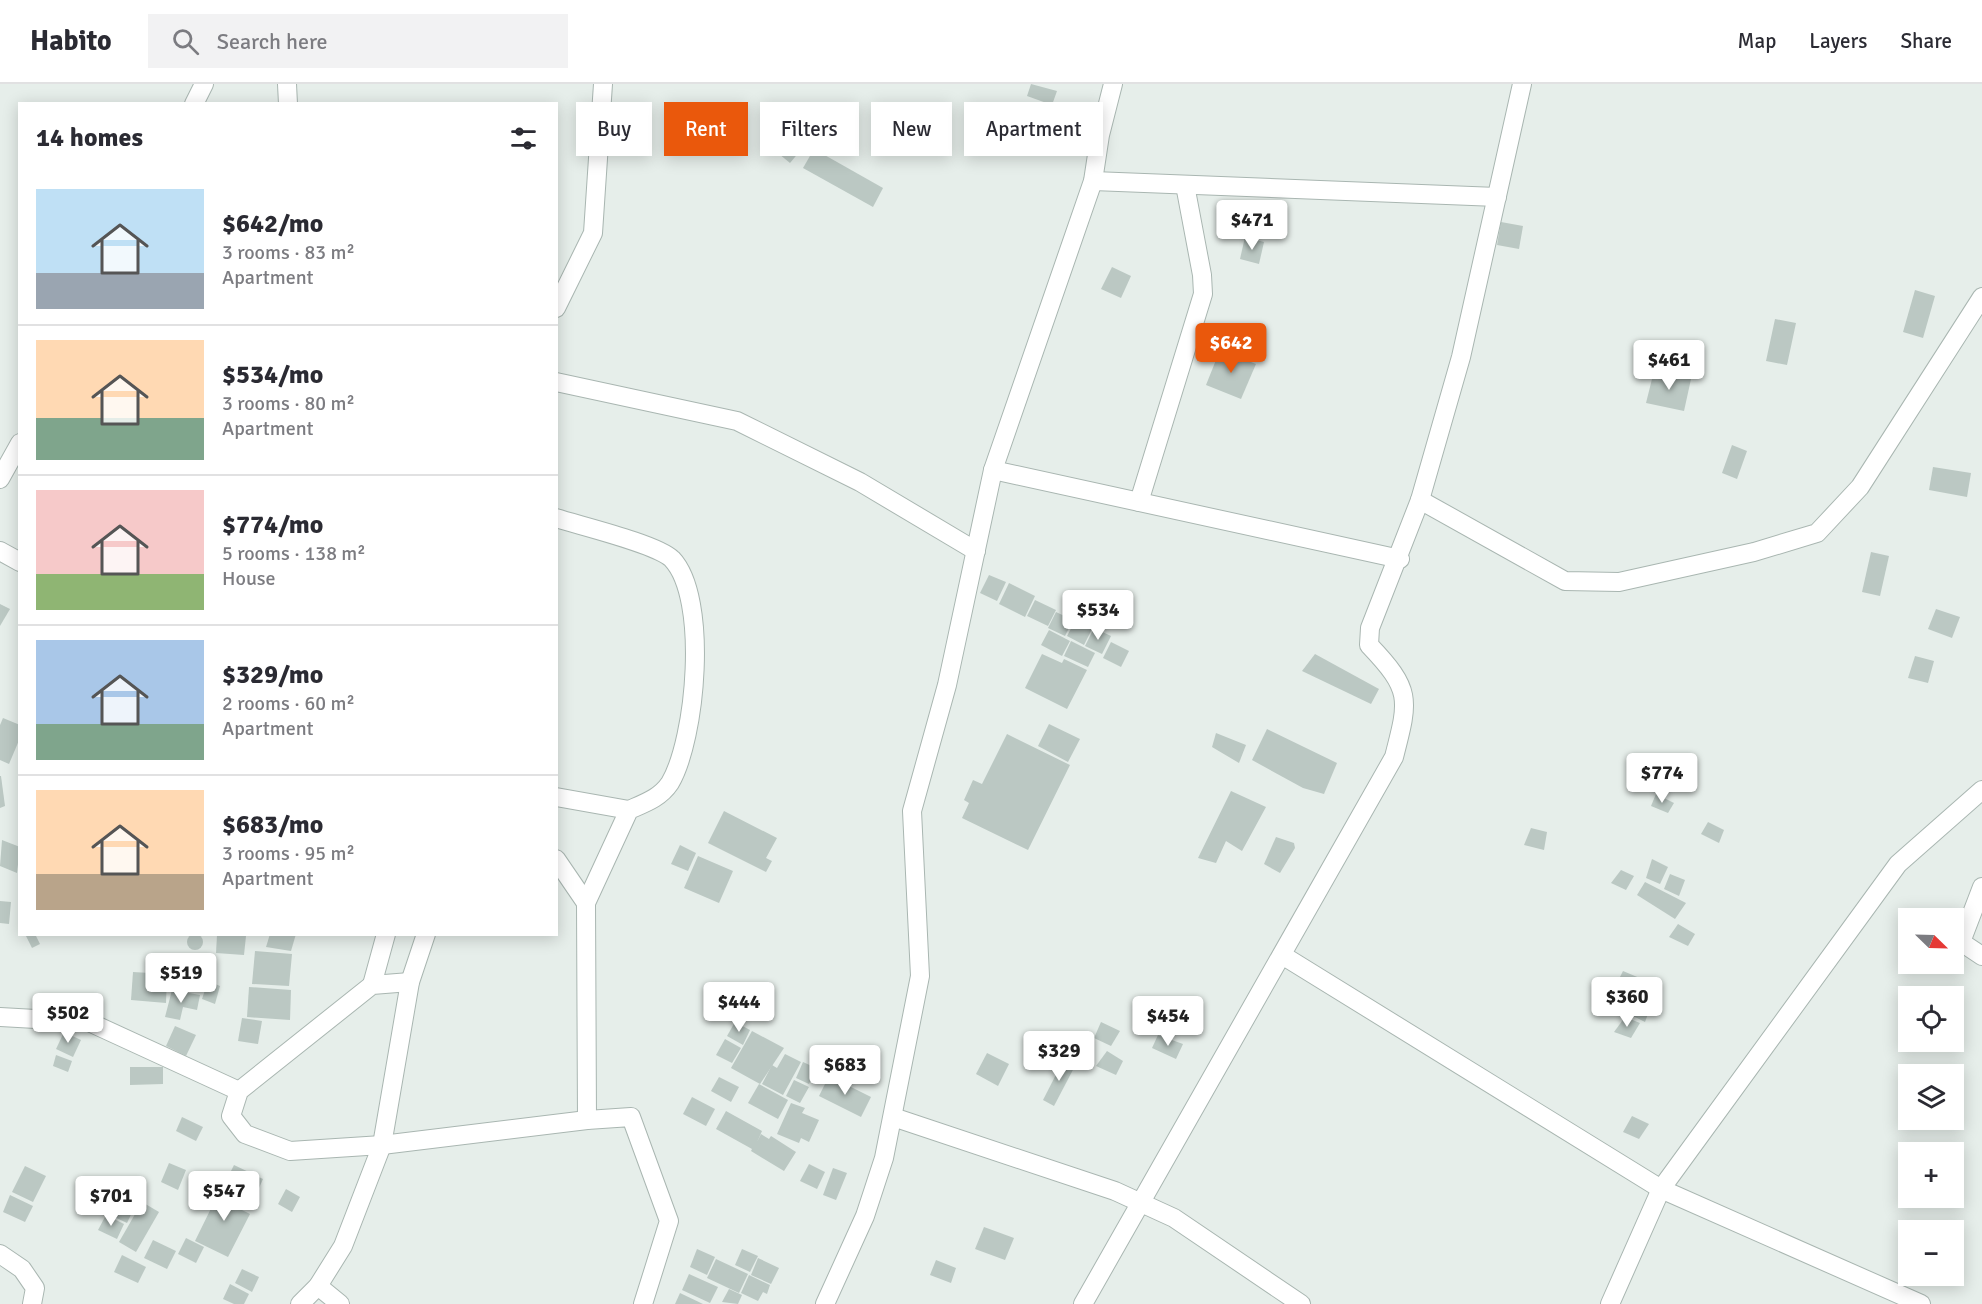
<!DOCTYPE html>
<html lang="en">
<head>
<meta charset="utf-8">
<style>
	:root { --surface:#fff; --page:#f2f2f3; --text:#2b2b33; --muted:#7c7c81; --line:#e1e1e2; --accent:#ea580c }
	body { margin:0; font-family:Signika,sans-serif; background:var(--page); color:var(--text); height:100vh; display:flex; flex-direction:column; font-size:22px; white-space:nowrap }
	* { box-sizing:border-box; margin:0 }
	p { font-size:20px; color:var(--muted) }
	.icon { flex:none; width:33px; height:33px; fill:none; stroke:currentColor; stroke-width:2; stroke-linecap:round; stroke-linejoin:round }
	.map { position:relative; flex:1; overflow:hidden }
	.panel { position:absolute; left:18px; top:18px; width:540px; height:834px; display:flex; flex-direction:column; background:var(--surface); border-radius:0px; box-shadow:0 3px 15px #0003 }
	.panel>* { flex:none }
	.hud { position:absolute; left:576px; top:18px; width:570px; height:54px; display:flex; gap:12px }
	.needle { width:39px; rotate:113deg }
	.fabs { position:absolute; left:1898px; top:824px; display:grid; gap:12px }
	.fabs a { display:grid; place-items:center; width:66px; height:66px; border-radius:0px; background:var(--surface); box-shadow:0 3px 15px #0003; font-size:30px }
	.price { position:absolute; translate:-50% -51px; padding:0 14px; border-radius:6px; background:#fff; color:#222; font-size:20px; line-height:39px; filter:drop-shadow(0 2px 3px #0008) }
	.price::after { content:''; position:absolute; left:50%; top:36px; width:18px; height:14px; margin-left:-9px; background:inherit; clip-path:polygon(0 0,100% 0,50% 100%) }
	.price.active { background:var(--accent); color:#fff }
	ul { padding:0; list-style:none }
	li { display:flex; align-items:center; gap:18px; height:150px; padding:0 18px }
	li+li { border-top:2px solid var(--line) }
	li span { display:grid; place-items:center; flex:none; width:168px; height:120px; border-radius:0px; color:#555 }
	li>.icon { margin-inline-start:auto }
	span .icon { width:72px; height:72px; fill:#fffc; stroke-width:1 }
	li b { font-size:26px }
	h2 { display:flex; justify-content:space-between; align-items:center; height:72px; padding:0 18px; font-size:26px }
	.chip { padding:0 21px; border-radius:0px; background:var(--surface); box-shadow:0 3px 15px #0003; font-size:21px; line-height:54px }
	.chip.active { background:var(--accent); color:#fff }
	header { display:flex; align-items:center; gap:36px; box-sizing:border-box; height:84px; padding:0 30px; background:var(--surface); border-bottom:2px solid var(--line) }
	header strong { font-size:28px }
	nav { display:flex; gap:33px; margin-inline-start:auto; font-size:21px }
	.search { width:420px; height:54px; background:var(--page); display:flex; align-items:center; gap:15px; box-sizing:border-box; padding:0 21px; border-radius:0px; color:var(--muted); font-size:22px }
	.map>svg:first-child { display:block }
	.building { fill:#bbc8c3 }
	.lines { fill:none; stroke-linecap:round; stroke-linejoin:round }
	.minor-casing { stroke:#a9b6b1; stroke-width:20 }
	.minor { stroke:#fff; stroke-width:18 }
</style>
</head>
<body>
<header>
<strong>Habito</strong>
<div class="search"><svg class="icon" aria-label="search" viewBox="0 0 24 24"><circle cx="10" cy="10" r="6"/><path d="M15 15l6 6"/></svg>Search here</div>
<nav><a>Map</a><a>Layers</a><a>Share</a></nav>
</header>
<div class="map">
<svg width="1982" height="1220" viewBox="0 0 1982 1220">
	<rect width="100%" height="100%" fill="#e6eeea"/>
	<g class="building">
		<path d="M 1031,0 L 1057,7 L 1052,21 L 1027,12 Z"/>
		<path d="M 776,39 L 805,61 L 790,79 L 762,56 Z"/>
		<path d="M 814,65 L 883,104 L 873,123 L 803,84 Z"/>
		<path d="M 1501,138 L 1523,142 L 1519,165 L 1497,161 Z"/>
		<path d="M 1245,153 L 1264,158 L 1259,180 L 1240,175 Z"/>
		<path d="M 1112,183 L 1131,192 L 1121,214 L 1101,205 Z"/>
		<path d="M 1915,206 L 1935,212 L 1923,254 L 1903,248 Z"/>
		<path d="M 1775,235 L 1796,239 L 1787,281 L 1766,277 Z"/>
		<path d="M 1220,266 L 1256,280 L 1241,315 L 1206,301 Z"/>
		<path d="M 1654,287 L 1691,295 L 1684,327 L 1646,319 Z"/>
		<path d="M 1732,361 L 1747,367 L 1737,395 L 1722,389 Z"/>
		<path d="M 1933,383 L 1971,389 L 1967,413 L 1929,406 Z"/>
		<path d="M 1871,468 L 1889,472 L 1880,512 L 1862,508 Z"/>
		<path d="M 989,491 L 1006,498 L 997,517 L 980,509 Z"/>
		<path d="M 1009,499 L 1035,512 L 1025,533 L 999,520 Z"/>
		<path d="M 1035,516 L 1056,526 L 1048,542 L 1027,532 Z"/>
		<path d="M 0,520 L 10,525 L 0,542 Z"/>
		<path d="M 1936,525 L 1960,533 L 1952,554 L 1928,545 Z"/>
		<path d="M 1056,528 L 1073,536 L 1065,552 L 1048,544 Z"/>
		<path d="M 1075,537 L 1092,545 L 1084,561 L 1067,552 Z"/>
		<path d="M 1094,544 L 1111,552 L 1102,570 L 1085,562 Z"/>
		<path d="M 1049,546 L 1070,557 L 1062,572 L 1041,561 Z"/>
		<path d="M 1071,557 L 1095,569 L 1088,583 L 1064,572 Z"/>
		<path d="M 1111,558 L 1129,567 L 1121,583 L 1103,574 Z"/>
		<path d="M 1042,570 L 1062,579 L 1064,575 L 1087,586 L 1067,625 L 1025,604 Z"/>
		<path d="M 1315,570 L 1379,605 L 1371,620 L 1302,587 Z"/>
		<path d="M 1915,572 L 1934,577 L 1928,599 L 1908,594 Z"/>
		<path d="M 3,634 L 20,641 L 20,654 L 9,680 L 0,676 L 0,641 Z"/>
		<path d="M 1049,640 L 1080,655 L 1068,678 L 1038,662 Z"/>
		<path d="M 1267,645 L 1337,679 L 1324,710 L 1303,704 L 1252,676 Z"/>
		<path d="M 1216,649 L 1246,661 L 1239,679 L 1212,663 Z"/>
		<path d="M 1007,650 L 1070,681 L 1028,766 L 962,734 L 969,719 L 964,716 L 973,696 L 982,700 Z"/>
		<path d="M 1,692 L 5,722 L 0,724 L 0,692 Z"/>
		<path d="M 1231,707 L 1266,723 L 1242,767 L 1226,757 L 1216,779 L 1198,774 Z"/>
		<path d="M 1656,710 L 1674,719 L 1668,729 L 1651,722 Z"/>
		<path d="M 724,727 L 777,754 L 766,774 L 772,777 L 766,788 L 708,759 Z"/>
		<path d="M 1708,738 L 1724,746 L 1719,759 L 1701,750 Z"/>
		<path d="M 1531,744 L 1547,748 L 1544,766 L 1524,761 Z"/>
		<path d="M 1276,753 L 1294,759 L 1295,764 L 1280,789 L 1264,780 Z"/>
		<path d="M 2,756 L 20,763 L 17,789 L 0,782 Z"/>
		<path d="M 680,761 L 696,769 L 688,787 L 671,780 Z"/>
		<path d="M 698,772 L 733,787 L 719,819 L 684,804 Z"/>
		<path d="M 1652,775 L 1668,783 L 1660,800 L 1646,794 Z"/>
		<path d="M 1621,786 L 1634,792 L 1626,806 L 1611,799 Z"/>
		<path d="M 1670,790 L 1685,796 L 1679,812 L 1664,805 Z"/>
		<path d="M 1645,798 L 1686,819 L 1675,835 L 1637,811 Z"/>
		<path d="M 0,817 L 11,818 L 9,840 L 0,839 Z"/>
		<path d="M 1678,840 L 1695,850 L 1688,862 L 1669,853 Z"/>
		<circle cx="195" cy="858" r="8"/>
		<path d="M 25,850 L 35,850 L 40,860 L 32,864 Z"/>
		<path d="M 270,850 L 296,850 L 291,867 L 266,863 Z"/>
		<path d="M 217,851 L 246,852 L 244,871 L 216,869 Z"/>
		<path d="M 255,867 L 292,870 L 289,902 L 252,900 Z"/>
		<path d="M 1623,887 L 1642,895 L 1633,908 L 1616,901 Z"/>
		<path d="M 133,888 L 167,890 L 166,919 L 131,916 Z"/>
		<circle cx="192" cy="896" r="6"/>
		<path d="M 208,897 L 220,902 L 215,920 L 202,915 Z"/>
		<path d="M 1645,897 L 1661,907 L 1655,920 L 1637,912 Z"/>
		<path d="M 249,903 L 291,906 L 290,936 L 247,933 Z"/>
		<path d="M 1612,904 L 1626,911 L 1620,927 L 1604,919 Z"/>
		<path d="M 172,906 L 200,911 L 197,926 L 183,923 L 180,936 L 165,933 Z"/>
		<path d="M 1633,915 L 1651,922 L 1645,938 L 1627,929 Z"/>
		<path d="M 1625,933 L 1640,939 L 1631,954 L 1614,948 Z"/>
		<path d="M 242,934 L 262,937 L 258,960 L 238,957 Z"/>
		<path d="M 735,938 L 750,946 L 743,961 L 727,952 Z"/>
		<path d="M 1101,938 L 1120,947 L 1111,962 L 1094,954 Z"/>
		<path d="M 175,942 L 196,951 L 186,972 L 166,962 Z"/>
		<path d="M 752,947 L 784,964 L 760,1000 L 731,984 Z"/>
		<path d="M 64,948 L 81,956 L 73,973 L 56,965 Z"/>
		<path d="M 1158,951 L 1183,960 L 1176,975 L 1152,964 Z"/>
		<path d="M 725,955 L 741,964 L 732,979 L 716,971 Z"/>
		<path d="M 1107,967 L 1123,977 L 1116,991 L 1096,982 Z"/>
		<path d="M 987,969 L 1009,980 L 998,1002 L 976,990 Z"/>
		<path d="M 785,970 L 801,978 L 783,1011 L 762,1000 L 772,981 L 777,984 Z"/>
		<path d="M 56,971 L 72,977 L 68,988 L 53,982 Z"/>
		<path d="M 1064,975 L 1076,980 L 1054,1022 L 1043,1016 Z"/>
		<path d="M 803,978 L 816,984 L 809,1000 L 796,994 Z"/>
		<path d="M 130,983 L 163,983 L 163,1000 L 130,1001 Z"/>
		<path d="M 829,992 L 871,1013 L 861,1033 L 819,1012 Z"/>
		<path d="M 719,993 L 739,1003 L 731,1018 L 711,1007 Z"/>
		<path d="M 794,996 L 809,1003 L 800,1019 L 786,1012 Z"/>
		<path d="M 759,1000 L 788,1016 L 778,1035 L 748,1019 Z"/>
		<path d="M 692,1013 L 715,1025 L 706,1042 L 683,1030 Z"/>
		<path d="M 791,1019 L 805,1024 L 802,1029 L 819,1036 L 809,1058 L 801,1054 L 799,1059 L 777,1050 Z"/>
		<path d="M 726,1027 L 762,1047 L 757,1058 L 761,1050 L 769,1055 L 771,1052 L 796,1068 L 784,1087 L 751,1067 L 752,1065 L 716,1045 Z"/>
		<path d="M 1632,1032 L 1649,1040 L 1639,1055 L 1623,1048 Z"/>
		<path d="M 182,1033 L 203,1043 L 196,1057 L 176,1047 Z"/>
		<path d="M 169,1079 L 186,1086 L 178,1106 L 161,1098 Z"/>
		<path d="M 809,1080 L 825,1088 L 817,1105 L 800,1097 Z"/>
		<path d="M 234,1081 L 263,1095 L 255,1113 L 225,1099 Z"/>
		<path d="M 25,1082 L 46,1092 L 33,1118 L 12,1108 Z"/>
		<path d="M 833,1084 L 847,1089 L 836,1116 L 823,1111 Z"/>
		<path d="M 223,1100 L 245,1110 L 238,1124 L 250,1130 L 228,1173 L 195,1157 Z"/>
		<path d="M 286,1105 L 300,1113 L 292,1128 L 278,1120 Z"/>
		<path d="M 10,1111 L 33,1122 L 25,1138 L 3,1128 Z"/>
		<path d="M 114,1112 L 135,1122 L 127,1139 L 106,1129 Z"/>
		<path d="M 142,1118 L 159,1128 L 136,1168 L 119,1158 Z"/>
		<path d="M 106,1131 L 124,1140 L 117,1155 L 98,1146 Z"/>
		<path d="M 984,1143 L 1014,1154 L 1005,1176 L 975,1165 Z"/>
		<path d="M 186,1154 L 204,1163 L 196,1179 L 178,1170 Z"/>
		<path d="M 153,1156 L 176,1167 L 167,1185 L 144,1174 Z"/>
		<path d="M 697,1165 L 715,1173 L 707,1191 L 690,1183 Z"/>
		<path d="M 742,1165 L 758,1172 L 750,1188 L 735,1181 Z"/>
		<path d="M 122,1171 L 146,1183 L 138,1199 L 114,1188 Z"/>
		<path d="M 758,1174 L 779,1184 L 771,1200 L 751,1191 Z"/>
		<path d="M 716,1175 L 748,1190 L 739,1209 L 707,1194 Z"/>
		<path d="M 936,1176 L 956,1184 L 951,1199 L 930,1191 Z"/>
		<path d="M 242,1185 L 259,1193 L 252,1208 L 235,1199 Z"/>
		<path d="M 689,1190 L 718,1203 L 710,1219 L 682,1206 Z"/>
		<path d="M 749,1191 L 770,1201 L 767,1210 L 763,1208 L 758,1217 L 741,1209 Z"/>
		<path d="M 230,1200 L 249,1210 L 244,1220 L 234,1220 L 223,1215 Z"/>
		<path d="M 729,1205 L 742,1211 L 738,1220 L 722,1218 Z"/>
		<path d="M 680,1209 L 703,1220 L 675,1220 Z"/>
	</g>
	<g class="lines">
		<g class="minor-casing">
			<g id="minor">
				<path d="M 287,0 L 288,20"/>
				<path d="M 194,20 L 204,0"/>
				<path d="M 1093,97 L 1497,113"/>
				<path d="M 556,224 L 593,149 L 603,0"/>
				<path d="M 556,298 L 737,337 L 860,398 L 976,467"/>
				<path d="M 993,386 L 1400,475"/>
				<path d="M 0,395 L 20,359"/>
				<path d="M 1420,416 L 1565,497 L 1619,498 L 1754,468 L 1817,449 L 1860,403 L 1982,213"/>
				<path d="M 1139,418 L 1203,210 L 1202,191 L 1185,101"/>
				<path d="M 556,434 C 581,442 657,460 672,475 C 709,514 696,655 670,699 C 660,714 645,719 629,726 L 586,819 L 587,1036"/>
				<path d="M 0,467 L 20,478"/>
				<path d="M 556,713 L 629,726"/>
				<path d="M 556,775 L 586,819"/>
				<path d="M 1982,803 L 1961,858 L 1982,872"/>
				<path d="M 1282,871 L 1661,1105 L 1921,1220"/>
				<path d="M 410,898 L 372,901 L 239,1007 L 231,1032 L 245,1050 L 290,1067 L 382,1061 L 587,1036 L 631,1033 L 669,1137 L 643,1220"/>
				<path d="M 372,901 L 386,850"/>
				<path d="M 0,933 L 89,938 L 239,1007"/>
				<path d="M 893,1033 L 1115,1107 L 1174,1134 L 1301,1220"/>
				<path d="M 0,1170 L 22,1185 L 35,1204 L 32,1220"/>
				<path d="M 318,1202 L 340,1220"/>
				<path d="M 300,1220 L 318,1202 L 343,1162 L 382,1061 L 410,898 L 426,850"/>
				<path d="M 825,1220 L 865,1132 L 884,1074 L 920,892 L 912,727 L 947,601 L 993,386 L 1093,97 L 1100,51 L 1113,0"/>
				<path d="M 1083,1220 L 1394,673 C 1409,615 1412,606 1369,561 L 1370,544 L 1420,416 L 1461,273 L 1522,0"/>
				<path d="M 1610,1220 L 1661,1105 L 1898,780 L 1982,706"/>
			</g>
		</g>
		<use href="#minor" class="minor"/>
	</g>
</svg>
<div class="fabs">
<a><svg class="needle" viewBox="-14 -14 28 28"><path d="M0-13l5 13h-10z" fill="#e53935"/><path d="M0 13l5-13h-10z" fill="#7c7c81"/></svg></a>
<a><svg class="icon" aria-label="locate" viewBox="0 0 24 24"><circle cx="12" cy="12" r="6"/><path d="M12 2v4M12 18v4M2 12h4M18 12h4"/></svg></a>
<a><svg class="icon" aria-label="layers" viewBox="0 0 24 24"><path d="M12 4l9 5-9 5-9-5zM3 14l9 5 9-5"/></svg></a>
<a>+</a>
<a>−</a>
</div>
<b class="price" style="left:1252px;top:167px">$471</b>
<b class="price active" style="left:1231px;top:290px">$642</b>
<b class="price" style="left:1669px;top:307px">$461</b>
<b class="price" style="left:1098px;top:557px">$534</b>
<b class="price" style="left:1662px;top:720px">$774</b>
<b class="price" style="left:181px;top:920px">$519</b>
<b class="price" style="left:1627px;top:944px">$360</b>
<b class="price" style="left:739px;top:949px">$444</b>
<b class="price" style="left:68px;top:960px">$502</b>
<b class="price" style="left:1168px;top:963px">$454</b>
<b class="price" style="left:1059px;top:998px">$329</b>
<b class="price" style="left:845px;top:1012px">$683</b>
<b class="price" style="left:224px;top:1138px">$547</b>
<b class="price" style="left:111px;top:1143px">$701</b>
<div class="hud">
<a class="chip">Buy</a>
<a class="chip active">Rent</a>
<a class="chip">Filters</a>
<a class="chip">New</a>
<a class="chip">Apartment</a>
</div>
<section class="panel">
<h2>14 homes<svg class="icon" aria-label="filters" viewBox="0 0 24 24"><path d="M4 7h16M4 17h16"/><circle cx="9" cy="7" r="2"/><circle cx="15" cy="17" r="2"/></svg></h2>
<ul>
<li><span style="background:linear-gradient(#bfe0f5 70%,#9aa5b1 0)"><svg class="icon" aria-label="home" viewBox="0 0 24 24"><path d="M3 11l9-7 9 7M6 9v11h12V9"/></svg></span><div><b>$642/mo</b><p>3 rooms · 83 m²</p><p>Apartment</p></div></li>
<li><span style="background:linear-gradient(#ffd9b3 65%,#7fa58c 0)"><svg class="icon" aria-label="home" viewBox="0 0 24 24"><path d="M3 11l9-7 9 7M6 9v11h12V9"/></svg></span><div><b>$534/mo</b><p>3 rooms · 80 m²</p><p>Apartment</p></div></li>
<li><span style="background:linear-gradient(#f6c9c9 70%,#8fb573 0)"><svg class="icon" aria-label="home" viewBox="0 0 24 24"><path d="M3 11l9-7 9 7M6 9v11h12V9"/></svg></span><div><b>$774/mo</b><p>5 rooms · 138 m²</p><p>House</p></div></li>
<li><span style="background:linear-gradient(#a9c7e8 70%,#7fa58c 0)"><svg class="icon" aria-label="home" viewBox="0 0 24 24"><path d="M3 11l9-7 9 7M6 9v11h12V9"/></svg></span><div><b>$329/mo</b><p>2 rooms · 60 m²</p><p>Apartment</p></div></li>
<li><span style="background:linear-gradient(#ffd9b3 70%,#b9a48a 0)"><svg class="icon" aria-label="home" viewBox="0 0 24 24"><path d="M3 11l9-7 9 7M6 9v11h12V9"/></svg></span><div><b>$683/mo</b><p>3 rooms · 95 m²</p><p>Apartment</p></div></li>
</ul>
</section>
</div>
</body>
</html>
